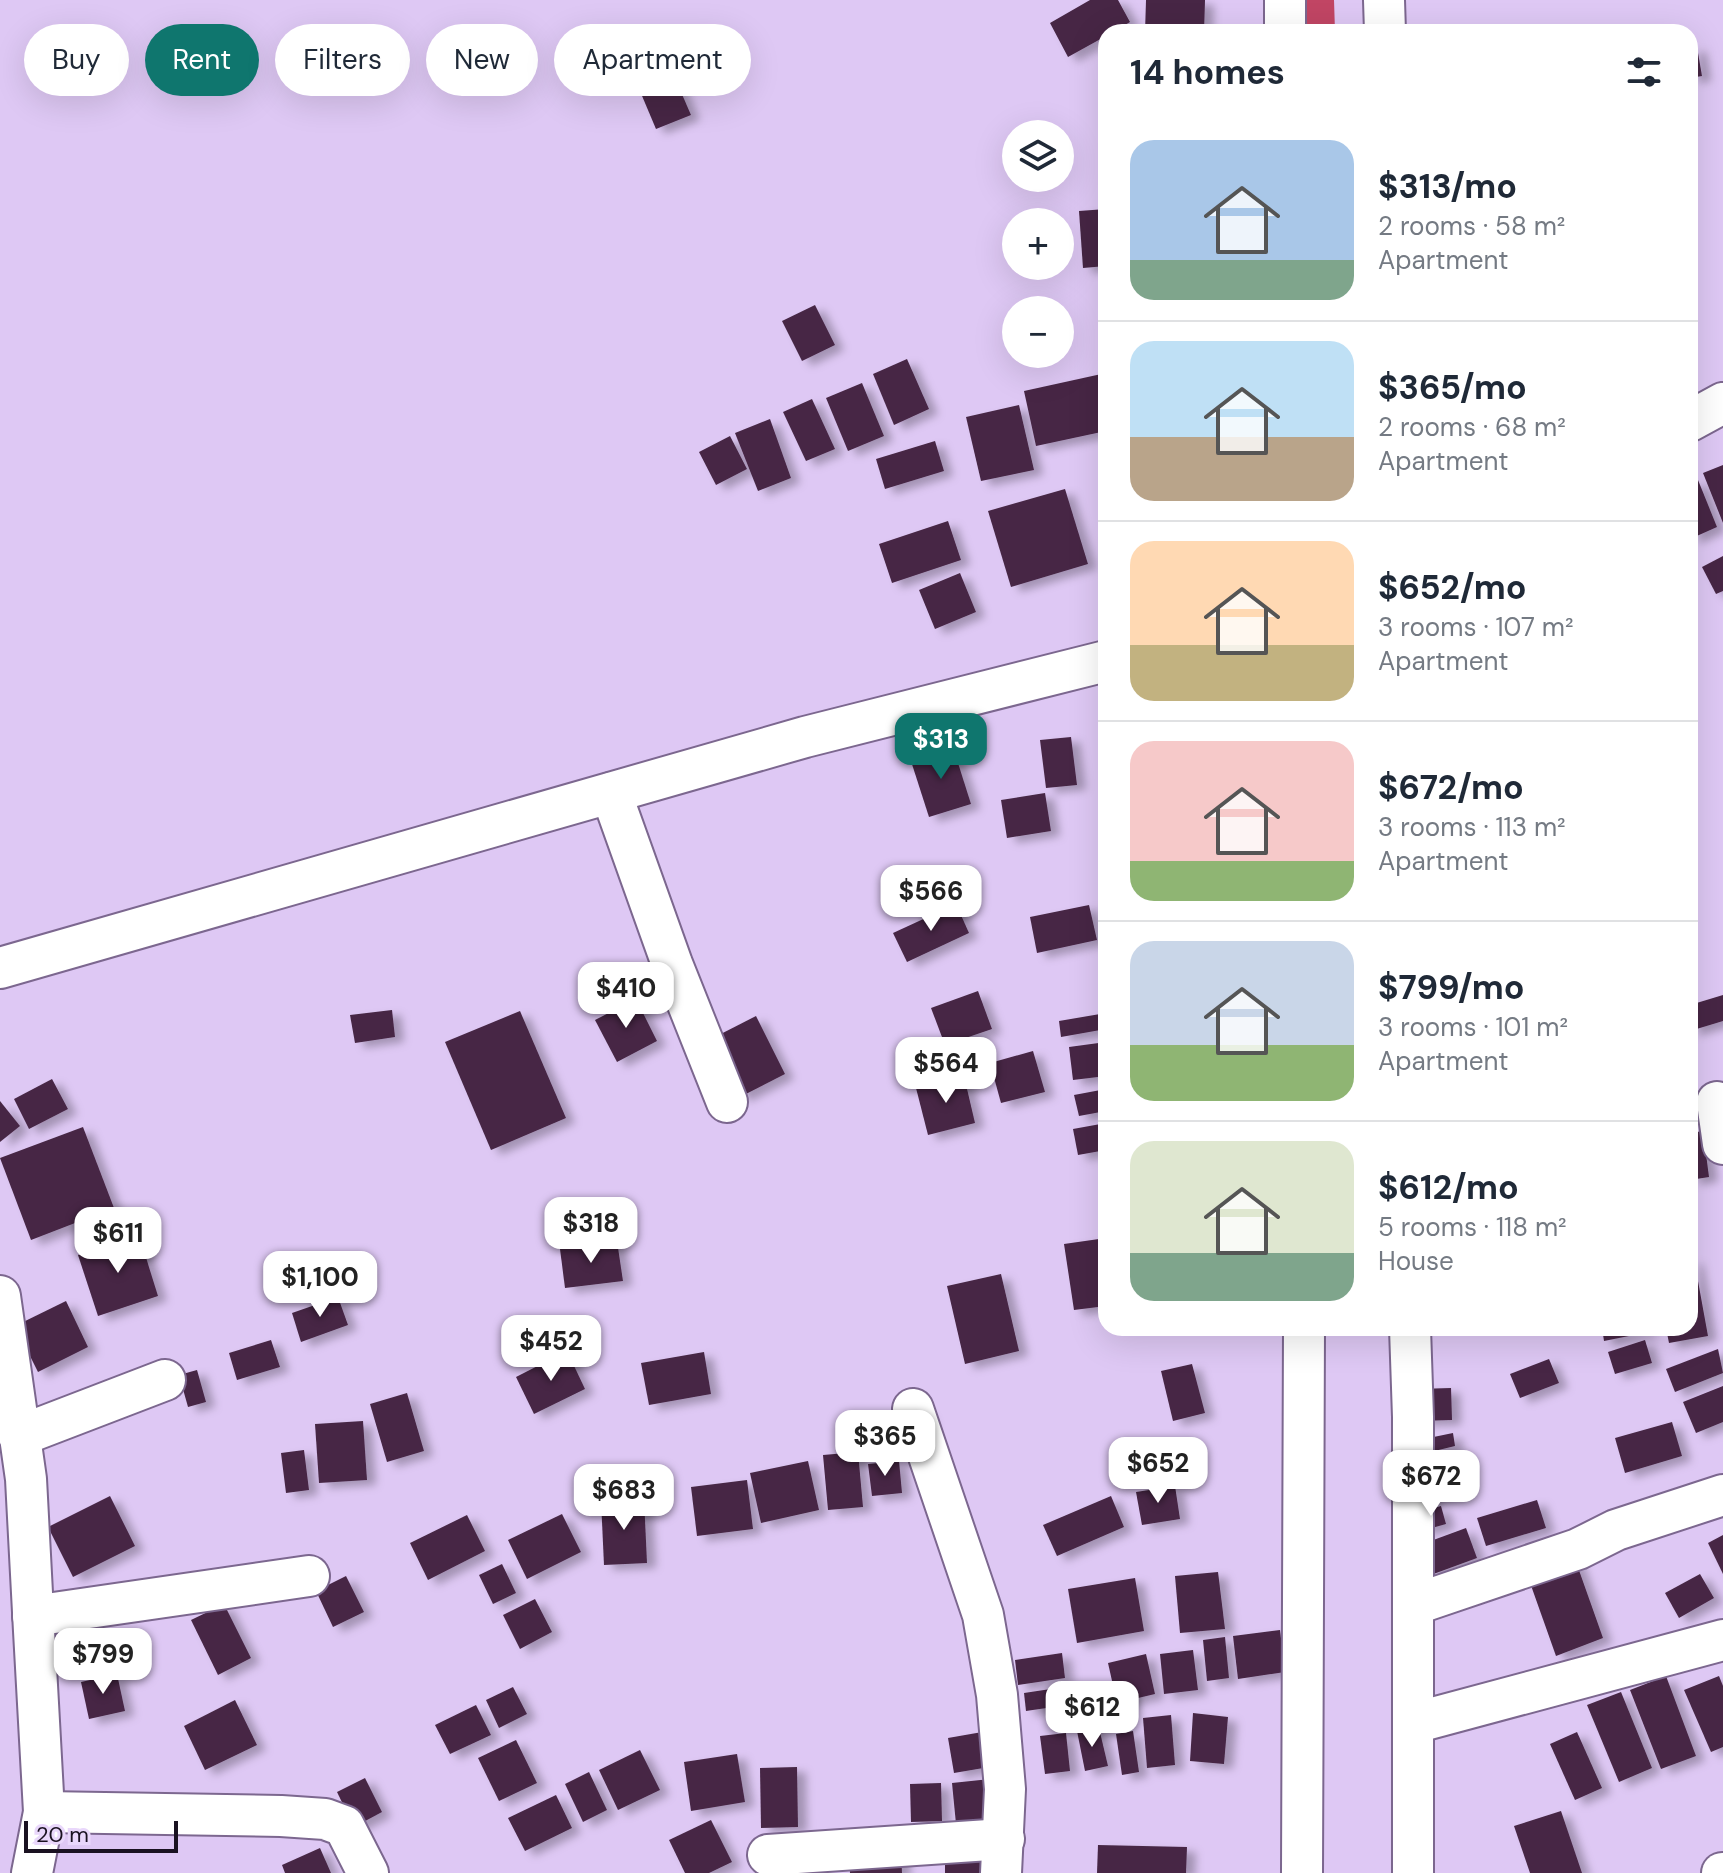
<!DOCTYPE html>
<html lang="en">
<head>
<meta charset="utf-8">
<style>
	:root { --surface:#fff; --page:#f6f6f7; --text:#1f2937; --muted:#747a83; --line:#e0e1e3; --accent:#0f766e }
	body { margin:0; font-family:"DM Sans",sans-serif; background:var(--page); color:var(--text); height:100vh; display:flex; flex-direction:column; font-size:30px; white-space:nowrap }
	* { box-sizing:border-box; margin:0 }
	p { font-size:26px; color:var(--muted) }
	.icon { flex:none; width:44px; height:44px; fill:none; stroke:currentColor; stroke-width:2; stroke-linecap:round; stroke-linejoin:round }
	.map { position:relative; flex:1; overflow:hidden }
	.drawer { position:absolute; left:1098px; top:24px; width:600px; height:1312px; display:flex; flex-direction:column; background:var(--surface); border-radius:24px; box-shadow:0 8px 32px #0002 }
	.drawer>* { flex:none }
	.top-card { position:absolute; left:24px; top:24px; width:760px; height:72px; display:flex; gap:16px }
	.buttons { position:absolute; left:1002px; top:120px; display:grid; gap:16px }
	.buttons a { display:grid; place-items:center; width:72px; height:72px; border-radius:50%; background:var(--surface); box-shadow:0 8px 32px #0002; font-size:40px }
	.scale { position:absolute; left:24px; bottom:20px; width:154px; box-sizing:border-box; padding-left:8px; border:4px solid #1a1221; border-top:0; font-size:22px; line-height:28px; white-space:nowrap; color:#1a1221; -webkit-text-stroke:6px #e9d7fb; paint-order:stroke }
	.price { position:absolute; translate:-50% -68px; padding:0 18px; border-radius:16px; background:#fff; color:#222; font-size:26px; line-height:52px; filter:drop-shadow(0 2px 4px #0008) }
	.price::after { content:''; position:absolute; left:50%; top:48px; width:24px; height:18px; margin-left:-12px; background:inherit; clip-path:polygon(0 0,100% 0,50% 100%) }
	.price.current { background:var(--accent); color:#fff }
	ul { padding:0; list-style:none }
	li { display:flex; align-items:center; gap:24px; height:200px; padding:0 32px }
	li+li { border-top:2px solid var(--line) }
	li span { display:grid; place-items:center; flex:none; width:224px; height:160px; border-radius:24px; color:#555 }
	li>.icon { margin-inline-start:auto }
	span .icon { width:96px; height:96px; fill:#fffc; stroke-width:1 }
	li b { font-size:34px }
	h2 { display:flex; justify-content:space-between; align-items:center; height:96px; padding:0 32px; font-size:34px }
	.chip { padding:0 28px; border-radius:36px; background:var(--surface); box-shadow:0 8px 32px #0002; font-size:28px; line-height:72px }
	.chip.current { background:var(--accent); color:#fff }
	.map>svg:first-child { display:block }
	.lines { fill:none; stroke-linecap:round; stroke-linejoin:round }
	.canal { stroke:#c14564; stroke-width:54 }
	.building { fill:#462744; filter:url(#shadow) }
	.minor-casing { stroke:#7c678f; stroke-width:44 }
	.minor { stroke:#fff; stroke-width:40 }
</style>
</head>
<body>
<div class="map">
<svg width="1723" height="1873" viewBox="0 0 1723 1873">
	<defs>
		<filter id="shadow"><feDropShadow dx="9" dy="5" stdDeviation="4" flood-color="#0004"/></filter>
	</defs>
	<rect width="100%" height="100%" fill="#dec8f4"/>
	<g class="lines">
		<path class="canal" d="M 1307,0 L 1308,32"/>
	</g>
	<g class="building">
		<path d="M 1090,0 L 1118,0 L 1130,22 L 1113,32 L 1106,32 L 1106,36 L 1068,57 L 1050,23 Z"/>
		<path d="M 1146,0 L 1205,0 L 1204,32 L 1145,32 Z"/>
		<path d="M 1697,47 L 1702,76 L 1690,78 L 1690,48 Z"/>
		<path d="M 671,69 L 691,115 L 656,129 L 637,84 Z"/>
		<path d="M 1106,209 L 1106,266 L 1083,268 L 1079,211 Z"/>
		<path d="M 815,305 L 835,345 L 802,361 L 782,321 Z"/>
		<path d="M 907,359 L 929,409 L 894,425 L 873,374 Z"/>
		<path d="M 1106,373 L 1106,431 L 1036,446 L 1024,391 Z"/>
		<path d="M 862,383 L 884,436 L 848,451 L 826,398 Z"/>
		<path d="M 812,399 L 835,449 L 806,461 L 783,412 Z"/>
		<path d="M 1019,405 L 1034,470 L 981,481 L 966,417 Z"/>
		<path d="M 770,419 L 791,478 L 758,491 L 735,433 Z"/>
		<path d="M 730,436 L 747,469 L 716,485 L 699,452 Z"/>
		<path d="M 935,441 L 944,471 L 885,489 L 876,459 Z"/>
		<path d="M 1723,465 L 1723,523 L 1703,473 Z"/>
		<path d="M 1698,480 L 1717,527 L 1690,539 L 1690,483 Z"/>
		<path d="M 1065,489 L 1088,564 L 1011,587 L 988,511 Z"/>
		<path d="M 948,521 L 961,560 L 892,583 L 879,544 Z"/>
		<path d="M 1723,556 L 1723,591 L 1716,594 L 1702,567 Z"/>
		<path d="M 960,573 L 976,612 L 935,629 L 919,590 Z"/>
		<path d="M 1071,737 L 1077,785 L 1046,788 L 1040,740 Z"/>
		<path d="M 952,744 L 971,804 L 929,817 L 910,758 Z"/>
		<path d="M 1045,793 L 1051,831 L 1007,838 L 1001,800 Z"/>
		<path d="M 956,904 L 969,933 L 907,962 L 893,933 Z"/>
		<path d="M 1089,905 L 1097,940 L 1037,953 L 1030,917 Z"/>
		<path d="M 978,991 L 992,1029 L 945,1045 L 931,1008 Z"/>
		<path d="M 1723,995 L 1723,1021 L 1690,1031 L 1690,1005 Z"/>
		<path d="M 636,999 L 657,1041 L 617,1062 L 595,1020 Z"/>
		<path d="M 392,1010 L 395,1037 L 355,1043 L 350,1015 Z"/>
		<path d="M 520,1011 L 566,1118 L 491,1150 L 445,1042 Z"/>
		<path d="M 1106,1013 L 1106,1029 L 1061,1037 L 1059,1021 Z"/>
		<path d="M 756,1016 L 785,1074 L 740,1097 L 711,1039 Z"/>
		<path d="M 1106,1042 L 1106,1076 L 1073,1080 L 1069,1047 Z"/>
		<path d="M 1033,1051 L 1045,1092 L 1001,1103 L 990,1063 Z"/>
		<path d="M 964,1076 L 975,1123 L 928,1135 L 916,1088 Z"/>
		<path d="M 52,1079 L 68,1109 L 29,1129 L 14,1099 Z"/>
		<path d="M 1106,1089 L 1106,1111 L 1079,1116 L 1074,1095 Z"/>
		<path d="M 0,1101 L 20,1126 L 0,1142 Z"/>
		<path d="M 1106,1123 L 1106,1150 L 1078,1155 L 1073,1129 Z"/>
		<path d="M 83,1127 L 114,1208 L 31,1240 L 0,1158 Z"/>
		<path d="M 1703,1131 L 1709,1177 L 1690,1180 L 1690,1133 Z"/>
		<path d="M 139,1235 L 158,1296 L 98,1316 L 78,1255 Z"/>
		<path d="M 1106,1238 L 1106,1306 L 1074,1310 L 1064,1244 Z"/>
		<path d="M 617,1241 L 623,1281 L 565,1288 L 560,1249 Z"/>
		<path d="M 1690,1259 L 1694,1259 L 1708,1336 L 1669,1343 L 1666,1328 L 1690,1328 Z"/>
		<path d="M 1001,1274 L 1019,1351 L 965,1364 L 947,1286 Z"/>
		<path d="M 338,1297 L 348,1325 L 301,1342 L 292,1313 Z"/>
		<path d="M 66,1301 L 88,1347 L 38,1372 L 15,1326 Z"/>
		<path d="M 1602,1328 L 1648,1328 L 1649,1332 L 1604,1341 Z"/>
		<path d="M 271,1340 L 280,1367 L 237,1380 L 229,1353 Z"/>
		<path d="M 1645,1340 L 1652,1363 L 1615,1374 L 1608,1352 Z"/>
		<path d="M 1718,1349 L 1723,1373 L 1675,1392 L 1666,1369 Z"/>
		<path d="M 567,1351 L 585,1389 L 534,1414 L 516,1377 Z"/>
		<path d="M 704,1352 L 711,1394 L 649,1405 L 641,1363 Z"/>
		<path d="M 1549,1359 L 1559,1383 L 1520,1398 L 1510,1374 Z"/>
		<path d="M 1192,1364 L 1205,1413 L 1173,1421 L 1161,1371 Z"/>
		<path d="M 197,1370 L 206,1402 L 188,1407 L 179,1375 Z"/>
		<path d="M 1723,1386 L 1723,1422 L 1696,1433 L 1683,1402 Z"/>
		<path d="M 1451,1388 L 1452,1420 L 1418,1421 L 1417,1389 Z"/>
		<path d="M 407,1393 L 424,1451 L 387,1462 L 370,1404 Z"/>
		<path d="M 363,1421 L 367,1480 L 319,1483 L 315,1424 Z"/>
		<path d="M 1672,1422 L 1682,1456 L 1625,1473 L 1615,1438 Z"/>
		<path d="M 1453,1433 L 1455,1446 L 1422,1454 L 1419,1440 Z"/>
		<path d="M 304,1450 L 309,1490 L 286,1493 L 281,1453 Z"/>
		<path d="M 858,1452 L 863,1507 L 828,1510 L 823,1455 Z"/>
		<path d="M 1456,1452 L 1461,1469 L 1422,1481 L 1416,1464 Z"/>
		<path d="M 808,1461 L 819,1510 L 761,1523 L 750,1473 Z"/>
		<path d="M 899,1461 L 902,1493 L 872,1496 L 868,1464 Z"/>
		<path d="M 1458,1478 L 1461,1491 L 1423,1502 L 1419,1489 Z"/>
		<path d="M 747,1480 L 753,1529 L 697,1536 L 691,1487 Z"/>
		<path d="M 1175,1486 L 1180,1519 L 1142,1525 L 1136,1492 Z"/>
		<path d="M 110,1496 L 135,1546 L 73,1577 L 48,1527 Z"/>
		<path d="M 1111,1496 L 1124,1527 L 1057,1556 L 1043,1525 Z"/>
		<path d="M 644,1498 L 647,1563 L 604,1565 L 601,1500 Z"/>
		<path d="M 1537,1500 L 1546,1528 L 1486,1546 L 1477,1518 Z"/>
		<path d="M 1441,1506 L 1446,1524 L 1421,1531 L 1415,1513 Z"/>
		<path d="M 562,1514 L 581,1552 L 527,1579 L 508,1540 Z"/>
		<path d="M 467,1515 L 485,1551 L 428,1580 L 410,1543 Z"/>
		<path d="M 1466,1528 L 1477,1558 L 1428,1576 L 1417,1546 Z"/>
		<path d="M 1723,1535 L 1723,1574 L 1708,1543 Z"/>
		<path d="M 1575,1559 L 1603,1638 L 1556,1656 L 1528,1577 Z"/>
		<path d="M 502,1564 L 516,1593 L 493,1604 L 479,1575 Z"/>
		<path d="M 1218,1572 L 1225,1629 L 1180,1633 L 1175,1576 Z"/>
		<path d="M 1700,1574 L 1714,1598 L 1679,1618 L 1665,1593 Z"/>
		<path d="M 346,1576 L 364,1612 L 333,1627 L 316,1591 Z"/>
		<path d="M 1135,1578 L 1144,1631 L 1077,1643 L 1068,1589 Z"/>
		<path d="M 535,1599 L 552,1632 L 520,1649 L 503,1615 Z"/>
		<path d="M 224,1604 L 251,1658 L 218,1675 L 191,1620 Z"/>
		<path d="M 1280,1630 L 1285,1672 L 1238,1679 L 1233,1636 Z"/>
		<path d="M 1225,1637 L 1229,1678 L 1207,1681 L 1203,1640 Z"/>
		<path d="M 1193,1650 L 1198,1690 L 1164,1694 L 1160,1654 Z"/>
		<path d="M 1062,1653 L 1065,1678 L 1018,1685 L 1015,1660 Z"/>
		<path d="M 1146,1654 L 1155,1694 L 1117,1703 L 1108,1663 Z"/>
		<path d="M 117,1674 L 125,1711 L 89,1719 L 81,1682 Z"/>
		<path d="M 1666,1676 L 1696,1756 L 1661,1769 L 1630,1690 Z"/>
		<path d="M 1719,1676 L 1723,1686 L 1723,1747 L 1711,1752 L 1684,1690 Z"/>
		<path d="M 513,1687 L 527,1714 L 499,1728 L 486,1700 Z"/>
		<path d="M 1064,1687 L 1067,1705 L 1026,1711 L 1024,1693 Z"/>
		<path d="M 1621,1692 L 1652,1768 L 1619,1782 L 1587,1705 Z"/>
		<path d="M 235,1700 L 257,1745 L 205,1770 L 184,1726 Z"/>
		<path d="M 476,1705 L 491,1735 L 450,1754 L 435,1725 Z"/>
		<path d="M 1193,1713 L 1228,1717 L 1224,1764 L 1190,1761 Z"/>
		<path d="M 1171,1715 L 1175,1765 L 1147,1768 L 1143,1718 Z"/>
		<path d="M 1099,1728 L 1108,1766 L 1085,1771 L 1077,1731 Z"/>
		<path d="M 988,1731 L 995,1766 L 954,1773 L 948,1738 Z"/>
		<path d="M 1133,1731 L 1139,1772 L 1122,1775 L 1116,1734 Z"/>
		<path d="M 1577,1732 L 1602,1788 L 1575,1800 L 1550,1744 Z"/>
		<path d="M 1066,1733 L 1070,1771 L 1045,1774 L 1040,1736 Z"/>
		<path d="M 516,1740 L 537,1783 L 499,1801 L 478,1758 Z"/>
		<path d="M 640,1750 L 660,1790 L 618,1810 L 599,1770 Z"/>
		<path d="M 737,1754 L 745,1802 L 691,1811 L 684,1762 Z"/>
		<path d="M 797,1767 L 798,1827 L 761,1828 L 760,1768 Z"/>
		<path d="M 589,1772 L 607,1810 L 583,1822 L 565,1784 Z"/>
		<path d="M 365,1778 L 382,1812 L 354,1827 L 337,1792 Z"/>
		<path d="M 990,1779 L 994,1821 L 956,1824 L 952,1783 Z"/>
		<path d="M 941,1783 L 942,1821 L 911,1822 L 910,1784 Z"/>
		<path d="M 556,1795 L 572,1828 L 525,1851 L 508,1818 Z"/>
		<path d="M 1561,1811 L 1582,1873 L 1530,1873 L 1514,1826 Z"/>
		<path d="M 711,1820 L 732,1862 L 709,1873 L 685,1873 L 669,1840 Z"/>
		<path d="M 1098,1845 L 1187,1847 L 1186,1873 L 1097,1873 Z"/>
		<rect x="945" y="1847" width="44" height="26"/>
		<path d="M 320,1848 L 331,1873 L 285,1873 L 282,1865 Z"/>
		<path d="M 901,1852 L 902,1873 L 850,1873 L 849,1853 Z"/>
	</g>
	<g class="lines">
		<g class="minor-casing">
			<g id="minor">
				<path d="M 1285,0 L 1285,32"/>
				<path d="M 1384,0 L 1385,32"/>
				<path d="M 1690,421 L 1723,403"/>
				<path d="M 611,793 L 672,964 L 727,1102"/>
				<path d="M 0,968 L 805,737 L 1106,661"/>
				<path d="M 1717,1102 L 1723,1144"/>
				<path d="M 0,1296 L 26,1479 L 34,1631 L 44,1812 L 32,1873"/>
				<path d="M 1410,1328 L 1413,1417 L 1413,1873"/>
				<path d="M 913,1409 L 983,1615 L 997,1695 L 1005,1789 L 1001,1873"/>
				<path d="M 19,1436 L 165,1380"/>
				<path d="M 1413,1605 L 1578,1549 L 1616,1530 L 1723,1495"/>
				<path d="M 33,1616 L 309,1576"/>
				<path d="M 1414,1723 L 1723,1640"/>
				<path d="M 44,1812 L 281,1816 L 325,1819 L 344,1826 L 368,1873"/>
				<path d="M 768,1855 L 1004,1839"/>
				<path d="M 1302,1873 L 1304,1328"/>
				<path d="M 1722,1873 L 1723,1873"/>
			</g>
		</g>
		<use href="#minor" class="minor"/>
	</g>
</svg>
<div class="buttons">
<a><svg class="icon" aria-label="layers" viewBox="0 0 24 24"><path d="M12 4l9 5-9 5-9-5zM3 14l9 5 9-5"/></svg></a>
<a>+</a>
<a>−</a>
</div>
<div class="scale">20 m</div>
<b class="price current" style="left:941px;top:781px">$313</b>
<b class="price" style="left:931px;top:933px">$566</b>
<b class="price" style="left:626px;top:1030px">$410</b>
<b class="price" style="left:946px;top:1105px">$564</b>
<b class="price" style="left:591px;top:1265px">$318</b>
<b class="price" style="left:118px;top:1275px">$611</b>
<b class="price" style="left:320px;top:1319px">$1,100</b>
<b class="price" style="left:551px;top:1383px">$452</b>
<b class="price" style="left:885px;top:1478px">$365</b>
<b class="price" style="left:1158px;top:1505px">$652</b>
<b class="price" style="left:1431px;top:1518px">$672</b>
<b class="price" style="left:624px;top:1532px">$683</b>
<b class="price" style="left:103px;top:1696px">$799</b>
<b class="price" style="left:1092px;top:1749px">$612</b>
<div class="top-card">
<a class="chip">Buy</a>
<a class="chip current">Rent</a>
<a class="chip">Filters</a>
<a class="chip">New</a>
<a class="chip">Apartment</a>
</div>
<section class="drawer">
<h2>14 homes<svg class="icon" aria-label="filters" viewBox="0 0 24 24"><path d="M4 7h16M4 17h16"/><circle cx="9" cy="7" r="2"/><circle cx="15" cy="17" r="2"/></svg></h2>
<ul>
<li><span style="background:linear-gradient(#a9c7e8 75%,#7fa58c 0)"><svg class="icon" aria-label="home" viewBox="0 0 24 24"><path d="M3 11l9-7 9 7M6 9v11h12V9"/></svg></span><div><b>$313/mo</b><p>2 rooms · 58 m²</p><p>Apartment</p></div></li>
<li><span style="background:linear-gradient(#bfe0f5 60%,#b9a48a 0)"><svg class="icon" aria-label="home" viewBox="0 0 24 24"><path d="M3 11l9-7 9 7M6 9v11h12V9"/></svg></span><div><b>$365/mo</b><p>2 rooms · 68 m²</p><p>Apartment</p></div></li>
<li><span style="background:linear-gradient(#ffd9b3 65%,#c2b280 0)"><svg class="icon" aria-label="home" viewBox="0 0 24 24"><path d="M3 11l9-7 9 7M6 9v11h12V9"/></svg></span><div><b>$652/mo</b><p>3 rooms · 107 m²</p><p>Apartment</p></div></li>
<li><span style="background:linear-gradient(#f6c9c9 75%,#8fb573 0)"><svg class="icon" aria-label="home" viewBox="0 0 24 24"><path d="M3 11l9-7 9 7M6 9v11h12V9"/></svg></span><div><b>$672/mo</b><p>3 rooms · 113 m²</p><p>Apartment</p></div></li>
<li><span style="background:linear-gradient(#c9d6e8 65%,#8fb573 0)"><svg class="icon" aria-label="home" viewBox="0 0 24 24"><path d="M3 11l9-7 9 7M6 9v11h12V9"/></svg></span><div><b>$799/mo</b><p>3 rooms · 101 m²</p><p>Apartment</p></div></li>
<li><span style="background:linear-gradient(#dfe7d0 70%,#7fa58c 0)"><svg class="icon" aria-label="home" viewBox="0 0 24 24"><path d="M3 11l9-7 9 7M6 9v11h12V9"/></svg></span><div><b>$612/mo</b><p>5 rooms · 118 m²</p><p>House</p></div></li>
</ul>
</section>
</div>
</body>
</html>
